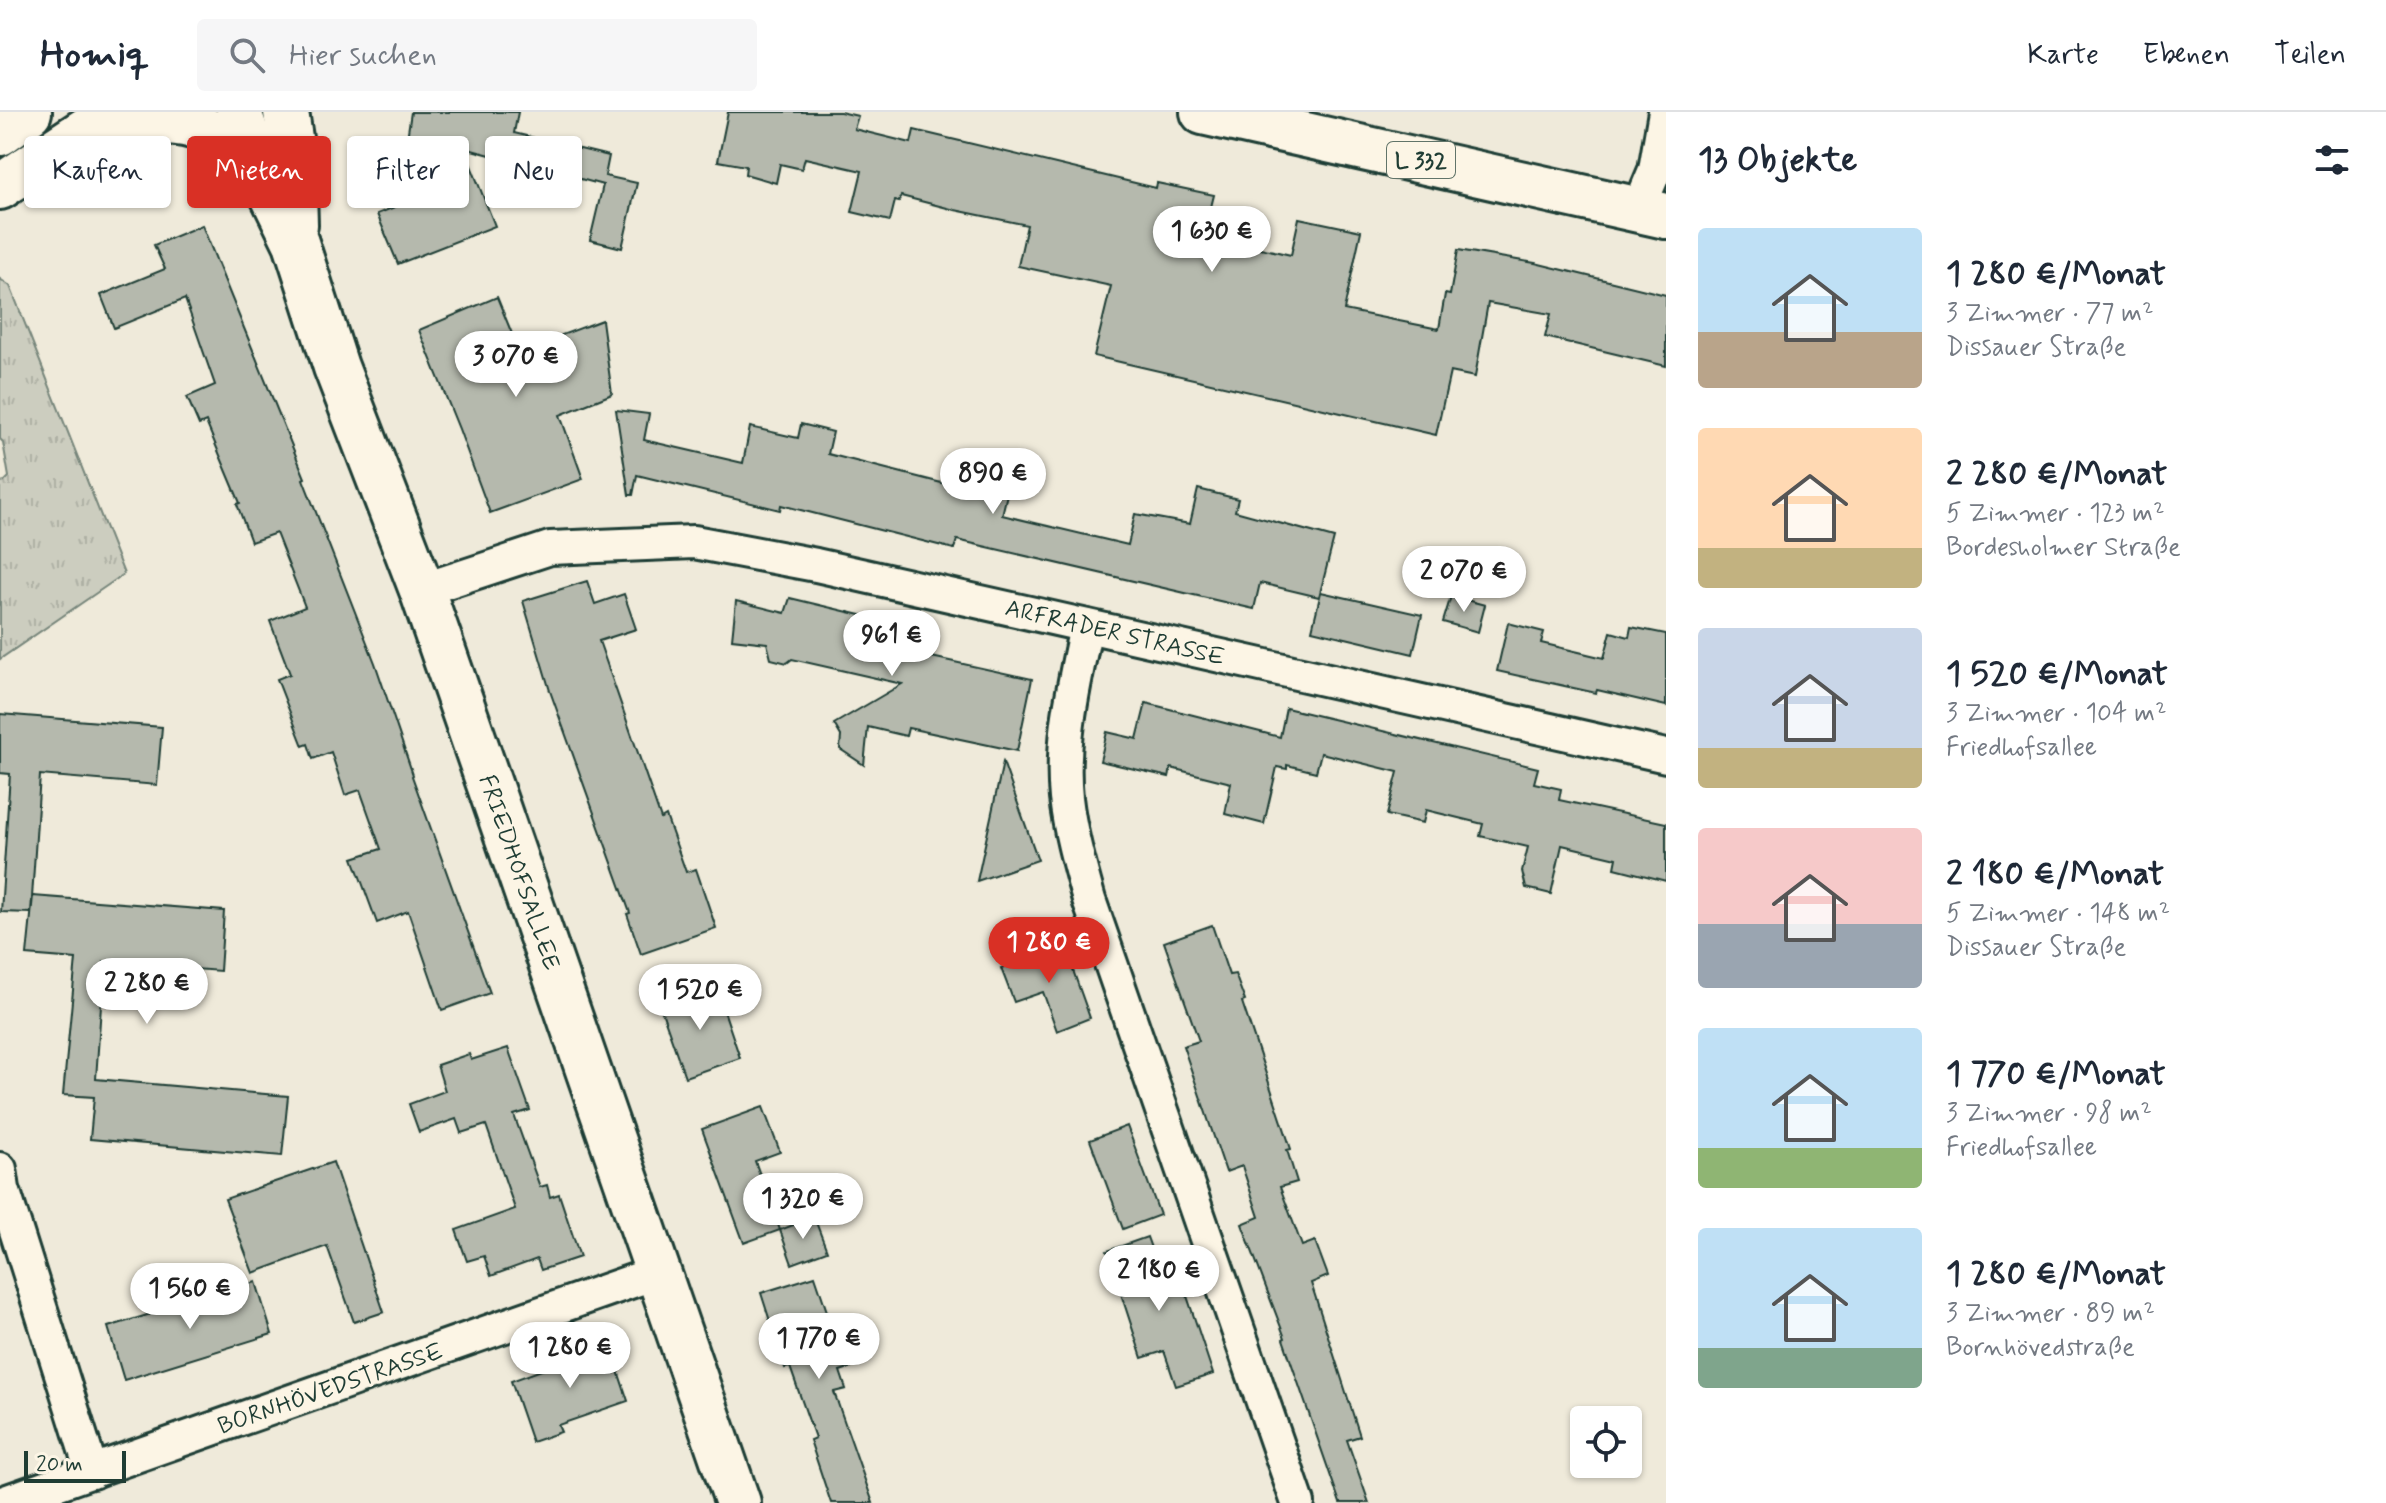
<!DOCTYPE html>
<html lang="de">
<head>
<meta charset="utf-8">
<style>
	:root { --surface:#fff; --page:#f6f6f7; --text:#1f2937; --muted:#747a83; --line:#e0e1e3; --accent:#d93025 }
	body { margin:0; font-family:Mynerve,sans-serif; background:var(--page); color:var(--text); height:100vh; display:flex; flex-direction:column; font-size:30px; white-space:nowrap }
	* { box-sizing:border-box; margin:0 }
	p { font-size:26px; color:var(--muted) }
	.icon { flex:none; width:44px; height:44px; fill:none; stroke:currentColor; stroke-width:2; stroke-linecap:round; stroke-linejoin:round }
	.map { position:relative; flex:1; overflow:hidden }
	.details { display:flex; flex-direction:column; background:var(--surface); width:720px }
	.details>* { flex:none }
	.hud { position:absolute; left:24px; top:24px; width:760px; height:72px; display:flex; gap:16px }
	.controls { position:absolute; left:1570px; top:1294px; display:grid; gap:16px }
	.controls a { display:grid; place-items:center; width:72px; height:72px; border-radius:8px; background:var(--surface); box-shadow:0 2px 6px #0004; font-size:40px }
	.scale { position:absolute; left:24px; bottom:20px; width:102px; box-sizing:border-box; padding-left:8px; border:4px solid #1f3d34; border-top:0; font-size:22px; line-height:28px; white-space:nowrap; color:#1f3d34; -webkit-text-stroke:6px #fcf5e5; paint-order:stroke }
	.price { position:absolute; translate:-50% -68px; padding:0 18px; border-radius:28px; background:#fff; color:#222; font-size:26px; line-height:52px; filter:drop-shadow(0 2px 4px #0008) }
	.price::after { content:''; position:absolute; left:50%; top:48px; width:24px; height:18px; margin-left:-12px; background:inherit; clip-path:polygon(0 0,100% 0,50% 100%) }
	.price.selected { background:var(--accent); color:#fff }
	ul { padding:0; list-style:none }
	li { display:flex; align-items:center; gap:24px; height:200px; padding:0 32px }
	li span { display:grid; place-items:center; flex:none; width:224px; height:160px; border-radius:8px; color:#555 }
	li>.icon { margin-inline-start:auto }
	span .icon { width:96px; height:96px; fill:#fffc; stroke-width:1 }
	li b { font-size:34px }
	h2 { display:flex; justify-content:space-between; align-items:center; height:96px; padding:0 32px; font-size:34px }
	.chip { padding:0 28px; border-radius:8px; background:var(--surface); box-shadow:0 2px 6px #0004; font-size:28px; line-height:72px }
	.chip.selected { background:var(--accent); color:#fff }
	header { display:flex; align-items:center; gap:48px; box-sizing:border-box; height:112px; padding:0 40px; background:var(--surface); border-bottom:2px solid var(--line) }
	header strong { font-size:38px }
	nav { display:flex; gap:44px; margin-inline-start:auto; font-size:28px }
	.search { width:560px; height:72px; background:var(--page); display:flex; align-items:center; gap:20px; box-sizing:border-box; padding:0 28px; border-radius:8px; color:var(--muted); font-size:30px }
	main { display:flex; flex:1; min-height:0 }
	.map>svg:first-child { display:block }
	.grass { fill:url(#grass-tufts); stroke:#76857a; stroke-width:2 }
	.building { fill:#b5b9ad; stroke:#1f3d34; stroke-width:2 }
	.lines { fill:none; stroke-linecap:round; stroke-linejoin:round }
	.street-casing { stroke:#1f3d34; stroke-width:38 }
	.secondary-casing { stroke:#1f3d34; stroke-width:50 }
	.primary-casing { stroke:#1f3d34; stroke-width:50 }
	.street { stroke:#fcf5e5; stroke-width:32 }
	.secondary { stroke:#fcf5e5; stroke-width:44 }
	.primary { stroke:#fcf5e5; stroke-width:44 }
	.labels { text-anchor:middle; stroke-width:6; stroke-linejoin:round; paint-order:stroke }
	.shield { fill:#fcf5e5; stroke:#617469; stroke-width:2 }
	.shield-label { font-size:22px; font-weight:bold; fill:#1f3d34 }
	.street-label { font-size:24px; fill:#1f3d34; stroke:#fcf5e5 }
</style>
</head>
<body>
<header>
<strong>Homiq</strong>
<div class="search"><svg class="icon" aria-label="search" viewBox="0 0 24 24"><circle cx="10" cy="10" r="6"/><path d="M15 15l6 6"/></svg>Hier suchen</div>
<nav><a>Karte</a><a>Ebenen</a><a>Teilen</a></nav>
</header>
<main>
<div class="map">
<svg width="1666" height="1391" viewBox="0 0 1666 1391">
	<defs>
		<pattern id="grass-tufts" width="24" height="20" patternUnits="userSpaceOnUse" patternTransform="scale(2)"><rect width="24" height="20" fill="#cccdbf"/><path d="M3 7l-1-3M5 7V3M7 7l1-3M15 17l-1-3M17 17v-4M19 17l1-3" fill="none" stroke="#afb1a5"/></pattern>
	</defs>
	<rect width="100%" height="100%" fill="#efeada"/>
	<filter id="ink" filterUnits="userSpaceOnUse"><feTurbulence type="fractalNoise" baseFrequency=".0125" numOctaves="2"/><feDisplacementMap in="SourceGraphic" scale="16" xChannelSelector="R" yChannelSelector="G"/><feConvolveMatrix kernelMatrix="1 2 1 2 8 2 1 2 1" color-interpolation-filters="sRGB"/></filter>
	<g filter="url(#ink)">
		<path class="grass" d="M 0,167 L 10,174 L 124,462 L 0,547 L 0,370 L 5,369 L 9,365 L 3,330 L 0,327 Z"/>
		<g class="building">
			<path d="M 411,0 L 518,0 L 514,21 L 609,44 L 605,64 L 637,71 L 622,136 L 590,128 L 603,73 L 464,36 L 495,114 L 398,152 L 377,102 L 397,94 Z"/>
			<path d="M 728,0 L 840,0 L 858,4 L 854,17 L 911,31 L 914,18 L 1156,76 L 1157,71 L 1214,83 L 1204,123 L 1291,143 L 1299,106 L 1361,119 L 1344,198 L 1439,217 L 1445,182 L 1450,183 L 1458,138 L 1535,151 L 1666,183 L 1666,254 L 1545,225 L 1551,202 L 1488,191 L 1475,265 L 1450,260 L 1436,323 L 1094,244 L 1111,174 L 1018,154 L 1027,113 L 955,98 L 901,84 L 899,90 L 895,89 L 890,109 L 852,100 L 862,59 L 805,46 L 802,57 L 780,52 L 776,71 L 745,62 L 746,54 L 718,49 Z"/>
			<path d="M 202,113 L 305,366 L 303,367 L 375,551 L 413,663 L 412,664 L 490,881 L 442,898 L 408,799 L 377,811 L 353,746 L 381,737 L 360,678 L 345,683 L 331,640 L 313,647 L 308,632 L 303,634 L 277,567 L 290,562 L 270,509 L 305,495 L 276,421 L 251,430 L 237,392 L 240,391 L 206,310 L 199,313 L 187,285 L 215,273 L 185,187 L 114,216 L 101,183 L 165,157 L 154,133 Z"/>
			<path d="M 497,185 L 519,239 L 602,208 L 612,282 L 560,303 L 583,367 L 490,401 L 459,317 L 419,218 Z"/>
			<path d="M 616,298 L 649,302 L 644,328 L 743,351 L 750,315 L 798,326 L 801,312 L 833,320 L 828,342 L 969,378 L 970,374 L 1007,382 L 1002,403 L 1128,433 L 1135,402 L 1190,412 L 1198,377 L 1238,387 L 1235,399 L 1334,426 L 1319,485 L 1260,471 L 1254,497 L 957,428 L 954,437 L 781,393 L 780,398 L 637,363 L 633,383 L 629,383 Z"/>
			<path d="M 587,469 L 595,492 L 624,482 L 636,517 L 599,529 L 661,707 L 666,704 L 686,760 L 696,757 L 716,816 L 641,842 L 627,802 L 630,801 L 550,579 L 523,489 Z"/>
			<path d="M 1321,480 L 1422,503 L 1413,542 L 1312,518 Z"/>
			<path d="M 1451,484 L 1485,493 L 1478,520 L 1443,510 Z"/>
			<path d="M 790,486 L 865,504 L 861,517 L 889,524 L 886,535 L 1032,567 L 1017,639 L 908,616 L 906,624 L 868,615 L 864,653 L 840,637 L 841,624 L 834,612 L 902,572 L 792,547 L 787,551 L 771,547 L 767,531 L 732,527 L 736,489 L 785,501 Z"/>
			<path d="M 1508,511 L 1544,520 L 1541,531 L 1604,546 L 1611,520 L 1629,525 L 1631,515 L 1666,522 L 1666,594 L 1597,578 L 1596,581 L 1497,559 Z"/>
			<path d="M 1146,591 L 1280,625 L 1286,596 L 1538,656 L 1534,671 L 1561,677 L 1559,688 L 1666,711 L 1666,769 L 1615,756 L 1617,746 L 1562,733 L 1551,782 L 1526,776 L 1522,759 L 1528,735 L 1480,724 L 1483,712 L 1426,698 L 1423,711 L 1387,703 L 1398,660 L 1321,641 L 1316,660 L 1287,653 L 1287,657 L 1277,655 L 1264,712 L 1225,702 L 1231,671 L 1171,656 L 1169,665 L 1100,649 L 1107,620 L 1137,627 Z"/>
			<path d="M 0,602 L 162,615 L 157,673 L 40,663 L 31,801 L 1,800 L 10,662 L 0,661 Z"/>
			<path d="M 1003,650 L 1038,748 L 977,769 Z"/>
			<path d="M 33,784 L 224,799 L 220,859 L 104,850 L 96,967 L 288,984 L 282,1044 L 90,1027 L 94,985 L 63,983 L 76,847 L 27,843 Z"/>
			<path d="M 1212,813 L 1229,863 L 1235,862 L 1245,889 L 1242,890 L 1291,1037 L 1287,1038 L 1297,1070 L 1280,1075 L 1302,1134 L 1315,1129 L 1328,1164 L 1311,1171 L 1360,1324 L 1347,1328 L 1369,1391 L 1340,1391 L 1283,1227 L 1285,1226 L 1242,1112 L 1259,1105 L 1242,1054 L 1226,1060 L 1183,934 L 1199,929 L 1164,830 Z"/>
			<path d="M 1064,833 L 1090,906 L 1057,919 L 1043,880 L 1014,890 L 1001,856 Z"/>
			<path d="M 716,875 L 740,946 L 685,965 L 660,894 Z"/>
			<path d="M 508,936 L 530,998 L 514,1003 L 540,1075 L 547,1073 L 550,1085 L 559,1082 L 580,1145 L 541,1158 L 537,1147 L 491,1164 L 484,1144 L 467,1149 L 456,1118 L 515,1097 L 486,1013 L 461,1021 L 456,1007 L 419,1020 L 409,992 L 445,979 L 437,953 L 469,942 L 471,948 Z"/>
			<path d="M 763,995 L 780,1040 L 755,1049 L 780,1118 L 744,1131 L 702,1017 Z"/>
			<path d="M 1127,1014 L 1160,1103 L 1123,1117 L 1090,1028 Z"/>
			<path d="M 333,1050 L 384,1200 L 354,1210 L 327,1134 L 253,1161 L 225,1087 Z"/>
			<path d="M 814,1105 L 827,1139 L 792,1152 L 780,1118 Z"/>
			<path d="M 1147,1125 L 1165,1175 L 1182,1169 L 1213,1262 L 1176,1274 L 1164,1239 L 1142,1246 L 1107,1139 Z"/>
			<path d="M 815,1164 L 837,1229 L 854,1223 L 864,1251 L 840,1259 L 846,1277 L 834,1280 L 873,1391 L 831,1391 L 810,1328 L 815,1326 L 790,1255 L 785,1256 L 761,1181 Z"/>
			<path d="M 256,1170 L 272,1222 L 124,1268 L 108,1215 Z"/>
			<path d="M 607,1226 L 628,1289 L 558,1313 L 561,1320 L 532,1330 L 511,1269 L 572,1247 L 569,1239 Z"/>
		</g>
		<g class="lines">
			<g class="street-casing">
				<g id="street">
					<path d="M 1639,96 L 1655,58 L 1665,0"/>
					<path d="M 422,478 L 550,436 L 694,430 L 816,453 L 1666,644"/>
					<path d="M 1086,514 C 1075,570 1060,628 1066,686 C 1070,721 1080,755 1089,788 L 1298,1391"/>
					<path d="M 0,1057 L 3,1077 L 92,1360"/>
					<path d="M 2,1391 L 658,1160"/>
				</g>
			</g>
			<g class="secondary-casing">
				<g id="secondary">
					<path d="M 239,0 L 254,45 L 296,131 L 336,255 L 422,478 L 738,1391"/>
					<path d="M 286,0 L 293,46 L 295,113"/>
					<path d="M 98,10 C 126,10 167,7 193,14 C 215,20 235,33 254,45"/>
				</g>
			</g>
			<g class="primary-casing">
				<g id="primary">
					<path d="M 1203,0 L 1666,104"/>
					<path d="M 0,21 L 29,0"/>
					<path d="M 0,75 L 113,0"/>
				</g>
			</g>
			<use href="#street" class="street"/>
			<use href="#secondary" class="secondary"/>
			<use href="#primary" class="primary"/>
		</g>
	</g>
	<g class="labels">
		<rect class="shield" x="1387" y="30" width="68" height="36" rx="6"/>
		<g class="shield-label">
			<text x="1421" y="56">L 332</text>
		</g>
		<g class="street-label">
			<text transform="translate(1115 520) rotate(13)" y="8">ARFRADER STRASSE</text>
			<text transform="translate(520 760) rotate(71)" y="8">FRIEDHOFSALLEE</text>
			<text transform="translate(330 1276) rotate(-19)" y="8">BORNHÖVEDSTRASSE</text>
		</g>
	</g>
</svg>
<div class="controls">
<a><svg class="icon" aria-label="locate" viewBox="0 0 24 24"><circle cx="12" cy="12" r="6"/><path d="M12 2v4M12 18v4M2 12h4M18 12h4"/></svg></a>
</div>
<div class="scale">20 m</div>
<b class="price" style="left:1212px;top:162px">1 630 €</b>
<b class="price" style="left:516px;top:287px">3 070 €</b>
<b class="price" style="left:993px;top:404px">890 €</b>
<b class="price" style="left:1464px;top:502px">2 070 €</b>
<b class="price" style="left:892px;top:566px">961 €</b>
<b class="price selected" style="left:1049px;top:873px">1 280 €</b>
<b class="price" style="left:147px;top:914px">2 280 €</b>
<b class="price" style="left:700px;top:920px">1 520 €</b>
<b class="price" style="left:803px;top:1129px">1 320 €</b>
<b class="price" style="left:1159px;top:1201px">2 180 €</b>
<b class="price" style="left:190px;top:1219px">1 560 €</b>
<b class="price" style="left:819px;top:1269px">1 770 €</b>
<b class="price" style="left:570px;top:1278px">1 280 €</b>
<div class="hud">
<a class="chip">Kaufen</a>
<a class="chip selected">Mieten</a>
<a class="chip">Filter</a>
<a class="chip">Neu</a>
</div>
</div>
<section class="details">
<h2>13 Objekte<svg class="icon" aria-label="filters" viewBox="0 0 24 24"><path d="M4 7h16M4 17h16"/><circle cx="9" cy="7" r="2"/><circle cx="15" cy="17" r="2"/></svg></h2>
<ul>
<li><span style="background:linear-gradient(#bfe0f5 65%,#b9a48a 0)"><svg class="icon" aria-label="home" viewBox="0 0 24 24"><path d="M3 11l9-7 9 7M6 9v11h12V9"/></svg></span><div><b>1 280 €/Monat</b><p>3 Zimmer · 77 m²</p><p>Dissauer Straße</p></div></li>
<li><span style="background:linear-gradient(#ffd9b3 75%,#c2b280 0)"><svg class="icon" aria-label="home" viewBox="0 0 24 24"><path d="M3 11l9-7 9 7M6 9v11h12V9"/></svg></span><div><b>2 280 €/Monat</b><p>5 Zimmer · 123 m²</p><p>Bordesholmer Straße</p></div></li>
<li><span style="background:linear-gradient(#c9d6e8 75%,#c2b280 0)"><svg class="icon" aria-label="home" viewBox="0 0 24 24"><path d="M3 11l9-7 9 7M6 9v11h12V9"/></svg></span><div><b>1 520 €/Monat</b><p>3 Zimmer · 104 m²</p><p>Friedhofsallee</p></div></li>
<li><span style="background:linear-gradient(#f6c9c9 60%,#9aa5b1 0)"><svg class="icon" aria-label="home" viewBox="0 0 24 24"><path d="M3 11l9-7 9 7M6 9v11h12V9"/></svg></span><div><b>2 180 €/Monat</b><p>5 Zimmer · 148 m²</p><p>Dissauer Straße</p></div></li>
<li><span style="background:linear-gradient(#bfe0f5 75%,#8fb573 0)"><svg class="icon" aria-label="home" viewBox="0 0 24 24"><path d="M3 11l9-7 9 7M6 9v11h12V9"/></svg></span><div><b>1 770 €/Monat</b><p>3 Zimmer · 98 m²</p><p>Friedhofsallee</p></div></li>
<li><span style="background:linear-gradient(#bfe0f5 75%,#7fa58c 0)"><svg class="icon" aria-label="home" viewBox="0 0 24 24"><path d="M3 11l9-7 9 7M6 9v11h12V9"/></svg></span><div><b>1 280 €/Monat</b><p>3 Zimmer · 89 m²</p><p>Bornhövedstraße</p></div></li>
</ul>
</section>
</main>
</body>
</html>
